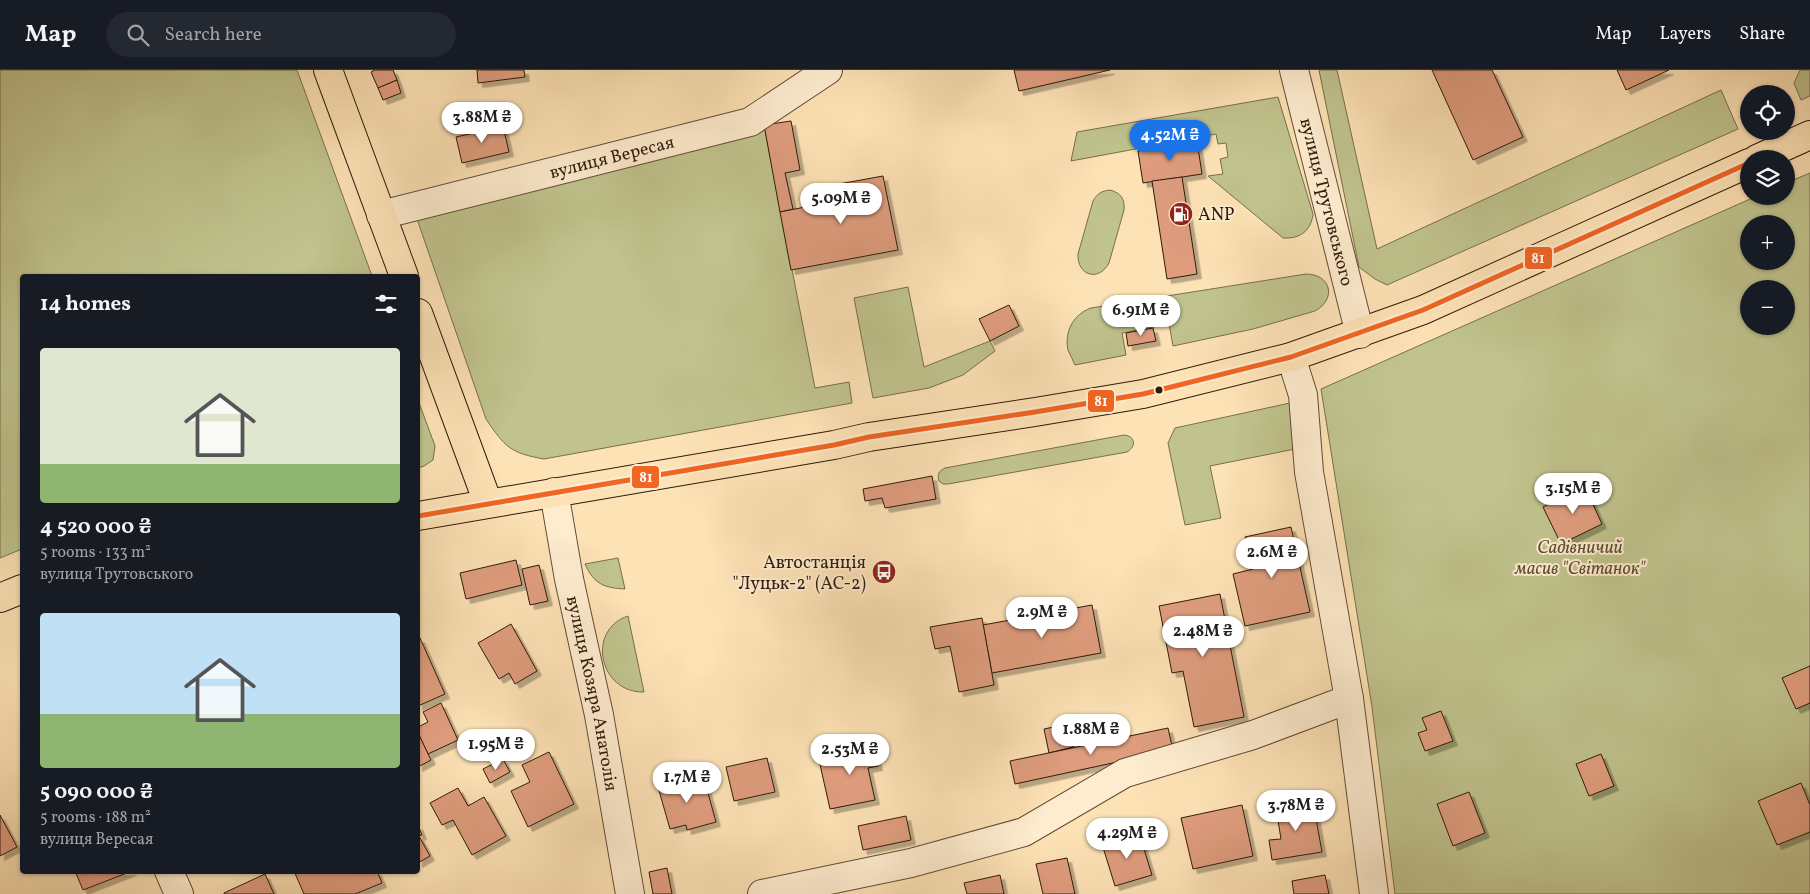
<!DOCTYPE html>
<html lang="en">
<head>
<meta charset="utf-8">
<style>
	:root { --surface:#171b24; --page:#242831; --text:#f1f3f6; --muted:#9ea1a6; --line:#363941; --accent:#1a73e8 }
	body { margin:0; font-family:Vollkorn,serif; background:var(--page); color:var(--text); height:100vh; display:flex; flex-direction:column; font-size:19px; white-space:nowrap }
	* { box-sizing:border-box; margin:0 }
	p { font-size:16px; color:var(--muted) }
	.icon { flex:none; width:28px; height:28px; fill:none; stroke:currentColor; stroke-width:2; stroke-linecap:round; stroke-linejoin:round }
	.map { position:relative; flex:1; overflow:hidden }
	.side { position:absolute; left:20px; top:204px; width:400px; height:600px; display:flex; flex-direction:column; background:var(--surface); border-radius:5px; box-shadow:0 1px 4px #0004 }
	.side>* { flex:none }
	.fabs { position:absolute; left:1740px; top:15px; display:grid; gap:10px }
	.fabs a { display:grid; place-items:center; width:55px; height:55px; border-radius:50%; background:var(--surface); box-shadow:0 1px 4px #0004; font-size:25px }
	.price { position:absolute; translate:-50% -42px; padding:0 11px; border-radius:18px; background:#fff; color:#222; font-size:16px; line-height:32px; filter:drop-shadow(0 1px 2px #0008) }
	.price::after { content:''; position:absolute; left:50%; top:30px; width:15px; height:11px; margin-left:-8px; background:inherit; clip-path:polygon(0 0,100% 0,50% 100%) }
	.price.active { background:var(--accent); color:#fff }
	ul { padding:0; list-style:none }
	li { display:grid; align-content:center; gap:10px; height:265px; padding:0 20px }
	li span { display:grid; place-items:center; height:155px; border-radius:5px; color:#555 }
	li>.icon { margin-inline-start:auto }
	span .icon { width:90px; height:90px; fill:#fffc; stroke-width:1 }
	li b { font-size:21px }
	h2 { display:flex; justify-content:space-between; align-items:center; height:60px; padding:0 20px; font-size:21px }
	header { display:flex; align-items:center; gap:30px; box-sizing:border-box; height:70px; padding:0 25px; background:var(--surface); border-bottom:1px solid var(--line) }
	header strong { font-size:24px }
	nav { display:flex; gap:28px; margin-inline-start:auto; font-size:18px }
	.search { width:350px; height:45px; background:var(--page); display:flex; align-items:center; gap:12px; box-sizing:border-box; padding:0 18px; border-radius:28px; color:var(--muted); font-size:19px }
	.map>svg:first-child { display:block }
	.green { fill:#c0c38d; stroke:#786e4c; fill-rule:evenodd }
	.building { fill:#df9d7e; stroke:#2f1a0b; filter:url(#shadow) }
	.lines { fill:none; stroke-linecap:round; stroke-linejoin:round }
	.minor-casing { stroke:#624c36; stroke-width:30 }
	.major-casing { stroke:#2f1a0b; stroke-width:30 }
	.minor { stroke:#feeccf; stroke-width:28 }
	.major { stroke:#fde2b5; stroke-width:28 }
	.bus-1-casing { stroke:#feeccf; stroke-width:9 }
	.bus-1 { stroke:#f26522; stroke-width:5 }
	.bus-dot { fill:#2f1a0b; stroke:#feeccf; stroke-width:2 }
	.labels { text-anchor:middle; stroke-width:4; stroke-linejoin:round; paint-order:stroke }
	.street-label { font-size:18px; fill:#2f1a0b; stroke:#feeccf }
	.poi-label { font-size:18px; fill:#2f1a0b; stroke:#feeccf; text-anchor:start }
	.park-label { font-size:18px; font-style:italic; fill:#5a4d32; stroke:#feeccf }
	.line-badge { stroke:#feeccf; stroke-width:2 }
	.badge-label { font-size:14px; text-anchor:middle; font-weight:bold; fill:#fff }
</style>
</head>
<body>
<header>
<strong>Map</strong>
<div class="search"><svg class="icon" aria-label="search" viewBox="0 0 24 24"><circle cx="10" cy="10" r="6"/><path d="M15 15l6 6"/></svg>Search here</div>
<nav><a>Map</a><a>Layers</a><a>Share</a></nav>
</header>
<div class="map">
<svg width="1810" height="824" viewBox="0 0 1810 824">
	<defs>
		<filter id="shadow"><feDropShadow dx="4.5" dy="4.5" stdDeviation="0" flood-color="#0004"/></filter>
	</defs>
	<rect width="100%" height="100%" fill="#fde2b5"/>
	<filter id="stains"><feTurbulence type="fractalNoise" baseFrequency=".004" numOctaves="4"/><feColorMatrix values="0 0 0 0 .2 0 0 0 0 .09 0 0 0 0 .02 0 0 0 .5 -.17"/></filter>
	<radialGradient id="worn" r=".72"><stop offset=".6" stop-color="#630" stop-opacity="0"/><stop offset="1" stop-color="#630" stop-opacity=".3"/></radialGradient>
	<g class="green">
		<path d="M 0,0 L 297,0 L 372,206 L 22,206 L 22,479 L 0,488 Z"/>
		<path d="M 1319,0 L 1337,0 L 1377,179 L 1721,20 L 1738,59 L 1387,215 L 1375,209 L 1359,197 Z"/>
		<path d="M 1800,0 L 1810,0 L 1810,26 L 1801,30 L 1794,13 Z"/>
		<path d="M 1278,27 L 1313,144 C 1311,161 1300,169 1283,168 L 1208,106 L 1223,104 L 1220,89 L 1228,87 L 1226,73 L 1218,74 L 1216,64 L 1071,91 L 1077,62 Z"/>
		<path d="M 764,55 L 815,318 L 849,312 L 852,333 L 544,389 C 510,383 505,377 486,349 L 416,146 Z"/>
		<path d="M 1810,103 L 1810,824 L 1395,824 L 1372,637 L 1321,319 L 1757,126 L 1786,126 L 1786,113 ZM 1749,154 L 1786,154 L 1786,191 L 1749,191 ZM 1749,219 L 1786,219 L 1786,256 L 1749,256 Z"/>
		<path d="M 1110,120 C 1121,123 1125,129 1124,140 L 1109,193 C 1099,212 1077,206 1078,184 L 1093,131 C 1097,124 1101,121 1110,120 Z"/>
		<path d="M 1306,204 C 1331,204 1337,229 1315,241 L 1253,259 L 1173,276 L 1169,254 L 1122,263 L 1126,285 L 1075,295 C 1073,290 1070,285 1068,280 C 1064,261 1074,244 1091,238 Z"/>
		<path d="M 908,217 L 924,297 L 990,271 L 995,281 L 963,305 L 929,318 L 873,328 L 854,228 Z"/>
		<path d="M 418,330 L 435,376 L 433,390 L 424,396 L 418,398 Z"/>
		<path d="M 1290,333 L 1295,379 L 1210,396 L 1221,448 L 1185,455 L 1168,373 L 1175,358 Z"/>
		<path d="M 1124,365 C 1135,366 1137,376 1127,382 L 948,414 L 943,414 L 939,411 C 937,404 939,401 945,398 Z"/>
		<path d="M 618,488 L 625,519 C 604,518 594,514 585,494 Z"/>
		<path d="M 628,546 L 644,622 C 599,623 586,560 628,546 Z"/>
	</g>
	<g class="building">
		<path d="M 375,0 L 393,0 L 397,10 L 378,18 L 371,2 Z"/>
		<path d="M 477,0 L 524,0 L 525,7 L 478,13 Z"/>
		<path d="M 1014,0 L 1110,0 L 1019,21 Z"/>
		<path d="M 1432,0 L 1492,0 L 1523,67 L 1473,90 Z"/>
		<path d="M 1617,0 L 1669,0 L 1626,20 Z"/>
		<path d="M 397,10 L 401,23 L 383,30 L 378,18 Z"/>
		<path d="M 791,51 L 800,100 L 785,103 L 793,139 L 780,142 L 764,55 Z"/>
		<path d="M 503,56 L 509,82 L 462,93 L 456,67 Z"/>
		<path d="M 1197,71 L 1202,104 L 1143,113 L 1138,81 Z"/>
		<path d="M 883,106 L 898,180 L 791,200 L 780,142 L 820,134 L 817,118 Z"/>
		<path d="M 1182,107 L 1197,204 L 1167,209 L 1152,111 Z"/>
		<path d="M 1009,235 L 1019,256 L 990,271 L 979,249 Z"/>
		<path d="M 1153,258 L 1156,271 L 1128,276 L 1126,263 Z"/>
		<path d="M 932,406 L 936,429 L 885,438 L 882,428 L 865,431 L 863,419 Z"/>
		<path d="M 1585,417 L 1602,454 L 1561,474 L 1543,437 Z"/>
		<path d="M 1291,457 L 1310,542 L 1245,556 L 1233,504 L 1253,499 L 1245,467 Z"/>
		<path d="M 516,490 L 522,515 L 466,529 L 460,503 Z"/>
		<path d="M 539,495 L 548,531 L 530,535 L 522,499 Z"/>
		<path d="M 1220,524 L 1244,647 L 1194,657 L 1183,601 L 1172,603 L 1159,536 Z"/>
		<path d="M 1092,535 L 1101,583 L 992,603 L 983,555 Z"/>
		<path d="M 982,548 L 994,615 L 959,622 L 950,576 L 935,579 L 930,557 Z"/>
		<path d="M 511,554 L 537,601 L 515,614 L 509,603 L 499,609 L 478,573 Z"/>
		<path d="M 420,568 L 445,624 L 418,636 L 418,569 Z"/>
		<path d="M 1810,596 L 1810,633 L 1796,639 L 1782,608 Z"/>
		<path d="M 441,633 L 458,670 L 428,684 L 418,663 L 418,657 L 428,652 L 423,642 Z"/>
		<path d="M 1441,641 L 1453,671 L 1425,681 L 1418,663 L 1427,660 L 1422,648 Z"/>
		<path d="M 1068,654 L 1073,677 L 1049,683 L 1044,659 Z"/>
		<path d="M 1168,658 L 1173,680 L 1015,714 L 1010,691 Z"/>
		<path d="M 418,663 L 431,690 L 418,697 Z"/>
		<path d="M 873,671 L 878,696 L 868,698 L 875,730 L 830,739 L 819,690 L 853,683 L 851,676 Z"/>
		<path d="M 549,682 L 574,734 L 528,757 L 511,721 L 530,712 L 522,695 Z"/>
		<path d="M 1601,684 L 1614,716 L 1589,726 L 1576,694 Z"/>
		<path d="M 767,688 L 775,722 L 734,731 L 726,697 Z"/>
		<path d="M 503,689 L 510,702 L 490,713 L 483,699 Z"/>
		<path d="M 703,705 L 716,752 L 687,760 L 686,755 L 670,759 L 658,717 Z"/>
		<path d="M 1801,713 L 1810,735 L 1810,762 L 1777,775 L 1758,731 Z"/>
		<path d="M 458,718 L 468,736 L 484,727 L 506,766 L 472,785 L 453,750 L 442,755 L 430,733 Z"/>
		<path d="M 1469,722 L 1485,763 L 1453,776 L 1437,734 Z"/>
		<path d="M 1313,732 L 1322,782 L 1272,790 L 1269,770 L 1281,769 L 1276,738 Z"/>
		<path d="M 1242,735 L 1253,786 L 1193,799 L 1181,748 Z"/>
		<path d="M 0,745 L 17,777 L 0,786 Z"/>
		<path d="M 906,746 L 911,770 L 863,780 L 858,756 Z"/>
		<path d="M 418,755 L 422,765 L 419,766 L 430,786 L 418,793 Z"/>
		<path d="M 1139,763 L 1152,805 L 1115,816 L 1102,774 Z"/>
		<path d="M 1067,788 L 1075,824 L 1043,824 L 1036,794 Z"/>
		<path d="M 667,798 L 672,824 L 653,824 L 649,802 Z"/>
		<path d="M 75,801 L 132,801 L 83,820 Z"/>
		<path d="M 294,801 L 377,801 L 382,813 L 355,824 L 304,824 Z"/>
		<path d="M 265,804 L 274,824 L 224,824 L 224,823 Z"/>
		<path d="M 1000,805 L 1004,824 L 967,824 L 964,813 Z"/>
		<path d="M 1325,805 L 1329,824 L 1294,824 L 1292,811 Z"/>
	</g>
	<g class="lines">
		<g class="minor-casing">
			<g id="minor">
				<path id="s1" d="M 1294,0 L 1360,264"/>
				<path id="s2" d="M 381,145 L 750,52 L 828,0"/>
				<path d="M 1291,287 L 1303,325 L 1309,402 L 1349,629 L 1374,824"/>
				<path id="s3" d="M 554,422 L 569,509 L 599,645 L 630,824"/>
				<path d="M 169,801 L 179,824"/>
				<path d="M 762,824 L 911,793 L 1024,762 L 1125,703 L 1253,665 L 1349,629"/>
			</g>
		</g>
		<g class="major-casing">
			<g id="major">
				<path d="M 328,0 L 404,206"/>
				<path d="M 1757,89 L 1810,65"/>
				<path d="M 418,243 L 488,433"/>
				<path d="M 418,446 L 834,375 L 869,367 L 1035,342 L 1143,324 L 1291,287 L 1423,240 L 1749,93"/>
				<path d="M 0,528 L 22,519"/>
			</g>
		</g>
		<use href="#minor" class="minor"/>
		<use href="#major" class="major"/>
		<g class="bus-1-casing">
			<path id="bus-1" d="M 418,446 L 834,375 L 869,367 L 1035,342 L 1143,324 L 1291,287 L 1423,240 L 1749,93"/>
		</g>
		<use href="#bus-1" class="bus-1"/>
	</g>
	<defs>
		<g id="fuel-disc" transform="scale(1.25)"><circle r="9.5" fill="#8f2418" stroke="#feeccf"/><path d="M-5.5-6h7V0h2V4h1.3V-2.5L3-4.5l.8-.8L6-3V5H2.5V1h-1V6h-7ZM-4.2-4.7v3.2H.2V-4.7Z" fill="#fff"/></g>
		<g id="bus-disc" transform="scale(1.25)"><circle r="9.5" fill="#8f2418" stroke="#feeccf"/><path d="M-5-6H5V4H4V6H2V4H-2V6H-4V4H-5ZM-3.5-4V0h7V-4ZM-3.5 1.2v1.5H-2V1.2ZM2 1.2v1.5H3.5V1.2Z" fill="#fff"/></g>
	</defs>
	<g fill-rule="evenodd">
		<use href="#fuel-disc" x="1181" y="144"/>
		<use href="#bus-disc" x="884" y="502"/>
	</g>
	<circle class="bus-dot" cx="1159" cy="320" r="4.5"/>
	<g class="labels">
		<g class="street-label">
			<text dy="6" stroke="none"><textPath href="#s2" startOffset="238">вулиця Вересая</textPath></text>
			<text dy="6" stroke="none"><textPath href="#s1" startOffset="136">вулиця Трутовського</textPath></text>
			<text dy="6" stroke="none"><textPath href="#s3" startOffset="205">вулиця Козяра Анатолія</textPath></text>
		</g>
		<g class="poi-label">
			<text x="1198" y="150">ANP</text>
			<text x="866" y="498" text-anchor="end">Автостанція<tspan x="866" dy="21">"Луцьк-2" (АС-2)</tspan></text>
		</g>
		<g class="park-label">
			<text x="1580" y="483">Садівничий<tspan x="1580" dy="21">масив "Світанок"</tspan></text>
		</g>
	</g>
	<g class="line-badge">
		<rect x="1524" y="176" width="29" height="24" rx="5" fill="#f26522"/>
		<rect x="1087" y="319" width="28" height="24" rx="5" fill="#f26522"/>
		<rect x="631" y="395" width="29" height="24" rx="5" fill="#f26522"/>
	</g>
	<g class="badge-label">
		<text x="1538" y="193">81</text>
		<text x="1101" y="336">81</text>
		<text x="646" y="412">81</text>
	</g>
	<rect width="100%" height="100%" filter="url(#stains)"/>
	<rect width="100%" height="100%" fill="url(#worn)"/>
</svg>
<div class="fabs">
<a><svg class="icon" aria-label="locate" viewBox="0 0 24 24"><circle cx="12" cy="12" r="6"/><path d="M12 2v4M12 18v4M2 12h4M18 12h4"/></svg></a>
<a><svg class="icon" aria-label="layers" viewBox="0 0 24 24"><path d="M12 4l9 5-9 5-9-5zM3 14l9 5 9-5"/></svg></a>
<a>+</a>
<a>−</a>
</div>
<b class="price" style="left:482px;top:74px">3.88M ₴</b>
<b class="price active" style="left:1170px;top:92px">4.52M ₴</b>
<b class="price" style="left:841px;top:155px">5.09M ₴</b>
<b class="price" style="left:1141px;top:267px">6.91M ₴</b>
<b class="price" style="left:1573px;top:445px">3.15M ₴</b>
<b class="price" style="left:1272px;top:509px">2.6M ₴</b>
<b class="price" style="left:1042px;top:569px">2.9M ₴</b>
<b class="price" style="left:1203px;top:588px">2.48M ₴</b>
<b class="price" style="left:1091px;top:686px">1.88M ₴</b>
<b class="price" style="left:496px;top:701px">1.95M ₴</b>
<b class="price" style="left:850px;top:706px">2.53M ₴</b>
<b class="price" style="left:687px;top:734px">1.7M ₴</b>
<b class="price" style="left:1296px;top:762px">3.78M ₴</b>
<b class="price" style="left:1127px;top:790px">4.29M ₴</b>
<section class="side">
<h2>14 homes<svg class="icon" aria-label="filters" viewBox="0 0 24 24"><path d="M4 7h16M4 17h16"/><circle cx="9" cy="7" r="2"/><circle cx="15" cy="17" r="2"/></svg></h2>
<ul>
<li><span style="background:linear-gradient(#dfe7d0 75%,#8fb573 0)"><svg class="icon" aria-label="home" viewBox="0 0 24 24"><path d="M3 11l9-7 9 7M6 9v11h12V9"/></svg></span><div><b>4 520 000 ₴</b><p>5 rooms · 133 m²</p><p>вулиця Трутовського</p></div></li>
<li><span style="background:linear-gradient(#bfe0f5 65%,#8fb573 0)"><svg class="icon" aria-label="home" viewBox="0 0 24 24"><path d="M3 11l9-7 9 7M6 9v11h12V9"/></svg></span><div><b>5 090 000 ₴</b><p>5 rooms · 188 m²</p><p>вулиця Вересая</p></div></li>
</ul>
</section>
</div>
</body>
</html>
